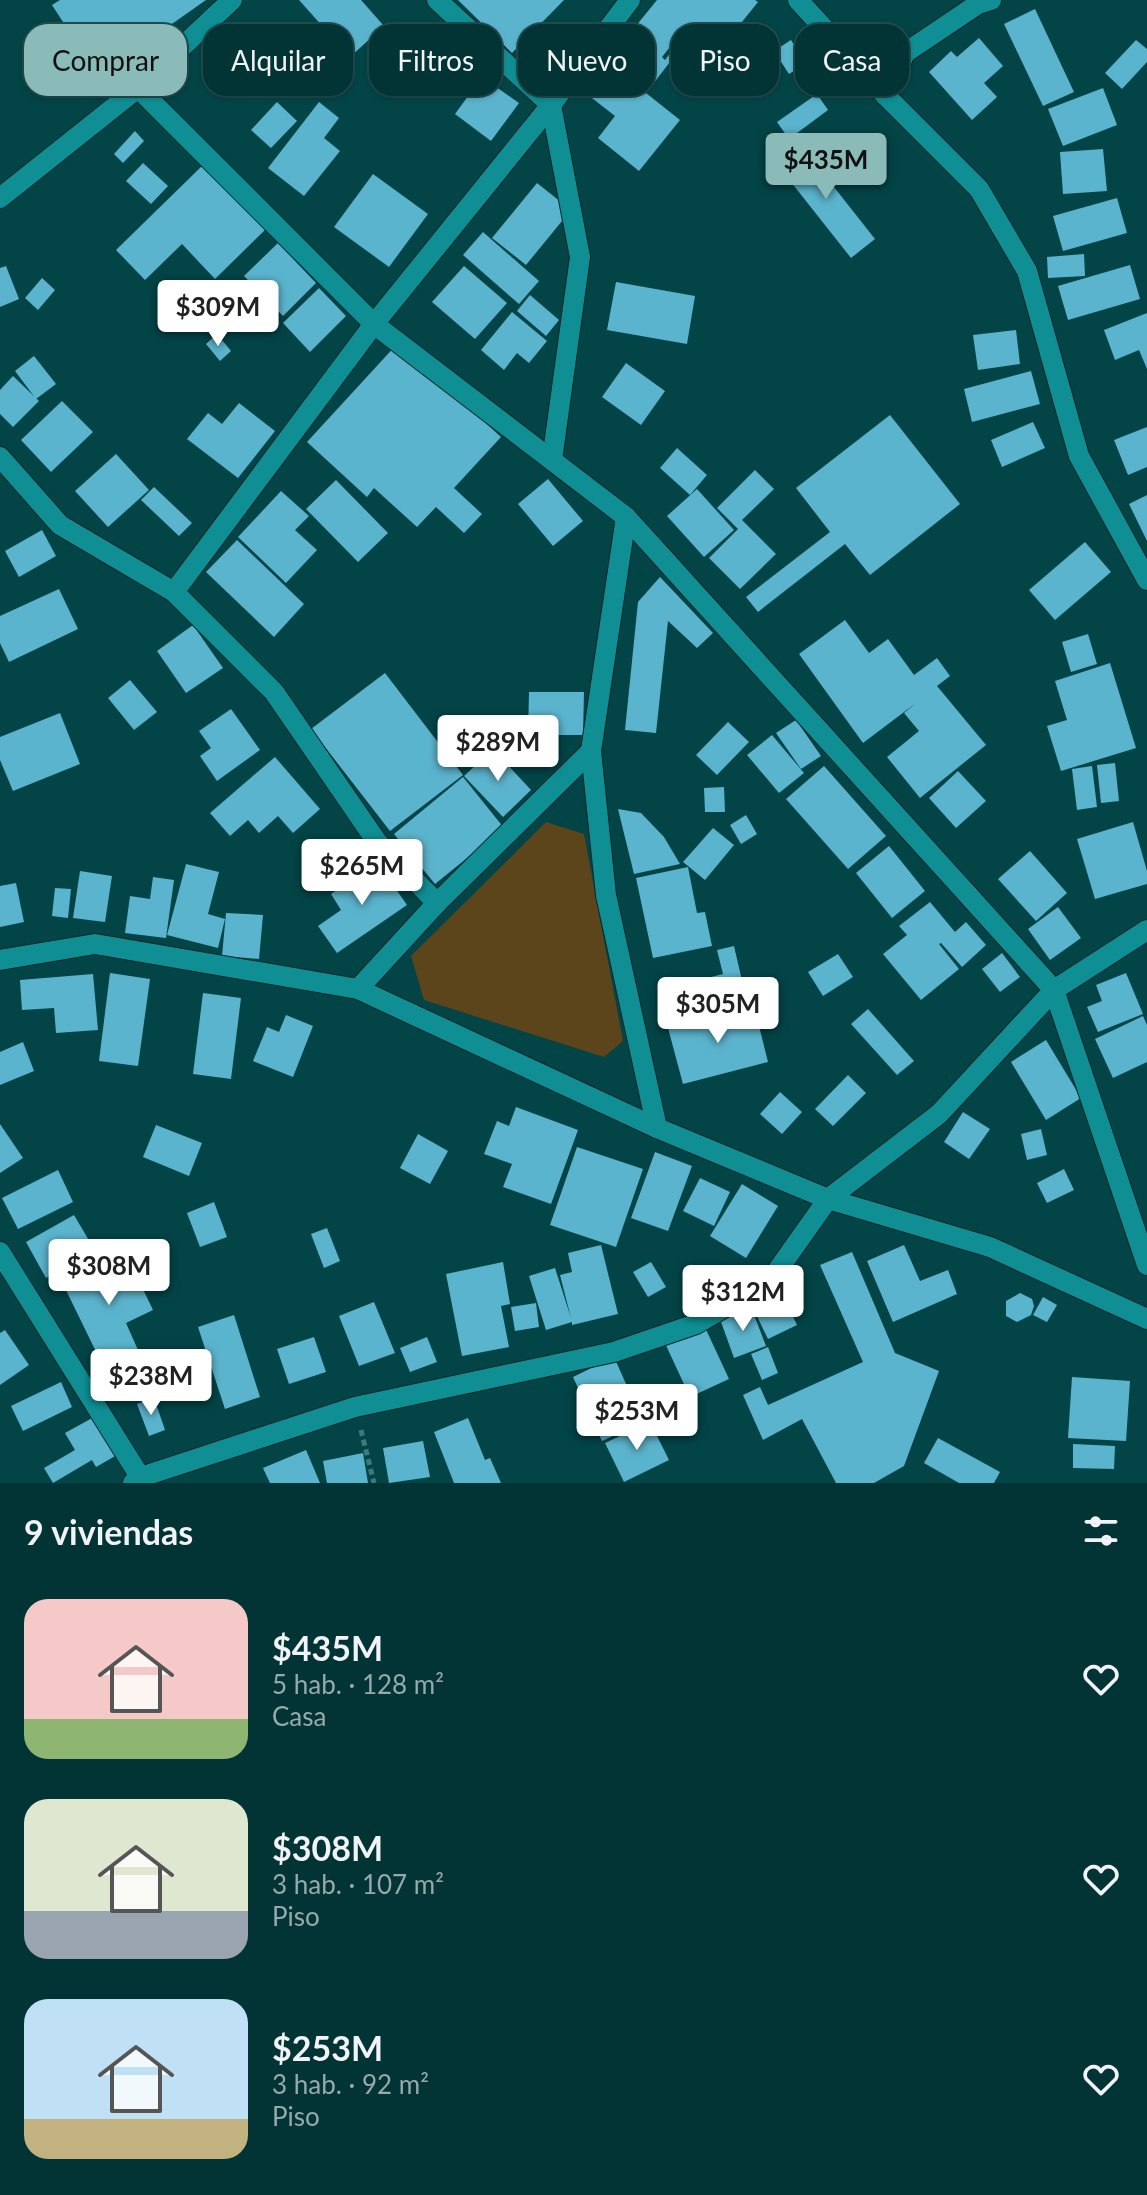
<!DOCTYPE html>
<html lang="es">
<head>
<meta charset="utf-8">
<style>
	:root { --surface:#023335; --page:#103f41; --text:#f1f3f6; --muted:#96aaad; --line:#234e50; --accent:#8bbbb9 }
	body { margin:0; font-family:Lato,sans-serif; background:var(--page); color:var(--text); height:100vh; display:flex; flex-direction:column; font-size:30px; white-space:nowrap }
	* { box-sizing:border-box; margin:0 }
	p { font-size:26px; color:var(--muted) }
	.icon { flex:none; width:44px; height:44px; fill:none; stroke:currentColor; stroke-width:2; stroke-linecap:round; stroke-linejoin:round }
	.map { position:relative; height:1483px; overflow:hidden }
	.sheet { display:flex; flex-direction:column; background:var(--surface); flex:1 }
	.sheet>* { flex:none }
	.hud { position:absolute; left:24px; top:24px; width:1100px; height:72px; display:flex; gap:16px }
	.price { position:absolute; translate:-50% -68px; padding:0 18px; border-radius:8px; background:#fff; color:#222; font-size:26px; line-height:52px; filter:drop-shadow(0 2px 4px #0008) }
	.price::after { content:''; position:absolute; left:50%; top:48px; width:24px; height:18px; margin-left:-12px; background:inherit; clip-path:polygon(0 0,100% 0,50% 100%) }
	.price.on { background:var(--accent); color:#111 }
	ul { padding:0; list-style:none }
	li { display:flex; align-items:center; gap:24px; height:200px; padding:0 24px }
	li span { display:grid; place-items:center; flex:none; width:224px; height:160px; border-radius:24px; color:#555 }
	li>.icon { margin-inline-start:auto }
	span .icon { width:96px; height:96px; fill:#fffc; stroke-width:1 }
	li b { font-size:34px }
	h2 { display:flex; justify-content:space-between; align-items:center; height:96px; padding:0 24px; font-size:34px }
	.pill { padding:0 28px; border-radius:24px; background:var(--surface); box-shadow:0 2px 6px #0004,0 0 0 2px var(--line); font-size:28px; line-height:72px }
	.pill.on { background:var(--accent); color:#111 }
	.map>svg:first-child { display:block }
	.green { fill:#5c441b }
	.building { fill:#5bb4cd }
	.lines { fill:none; stroke-linecap:round; stroke-linejoin:round }
	.street-casing { stroke:#042829; stroke-width:22 }
	.path { stroke:#3e7a7d; stroke-width:5; stroke-dasharray:6 4; stroke-linecap:butt }
	.street { stroke:#0f8f94; stroke-width:20 }
</style>
</head>
<body>
<div class="map">
<svg width="1147" height="1483" viewBox="0 0 1147 1483">
	<rect width="100%" height="100%" fill="#034447"/>
	<path class="green" d="M 546,822 L 584,834 L 623,1041 L 604,1057 L 424,1000 L 411,956 Z"/>
	<g class="building">
		<path d="M 60,0 L 206,0 L 98,76 L 52,5 Z"/>
		<path d="M 299,0 L 361,0 L 384,26 L 350,57 Z"/>
		<path d="M 458,0 L 564,0 L 512,53 Z"/>
		<path d="M 657,0 L 755,0 L 758,2 L 717,53 L 686,27 L 662,57 L 665,60 L 686,32 L 708,48 L 688,75 L 670,62 L 646,93 L 680,120 L 639,171 L 598,138 L 615,116 L 583,91 Z"/>
		<path d="M 1035,9 L 1074,92 L 1043,106 L 1004,24 Z"/>
		<path d="M 411,24 L 422,38 L 389,65 L 377,50 Z"/>
		<path d="M 979,38 L 1003,66 L 984,83 L 997,97 L 972,120 L 929,72 L 951,51 L 957,57 Z"/>
		<path d="M 791,40 L 806,63 L 789,74 L 774,51 Z"/>
		<path d="M 1136,40 L 1147,49 L 1147,62 L 1122,89 L 1105,73 Z"/>
		<path d="M 482,77 L 519,103 L 491,141 L 455,114 Z"/>
		<path d="M 1103,88 L 1117,125 L 1063,146 L 1048,109 Z"/>
		<path d="M 817,94 L 828,110 L 789,139 L 777,122 Z"/>
		<path d="M 277,102 L 297,121 L 271,148 L 251,130 Z"/>
		<path d="M 319,102 L 339,118 L 324,138 L 340,151 L 304,196 L 268,168 Z"/>
		<path d="M 135,131 L 144,141 L 123,163 L 114,154 Z"/>
		<path d="M 800,144 L 875,239 L 851,258 L 776,163 Z"/>
		<path d="M 1103,149 L 1107,191 L 1063,194 L 1060,152 Z"/>
		<path d="M 143,163 L 168,186 L 151,204 L 126,181 Z"/>
		<path d="M 202,166 L 265,230 L 215,279 L 182,244 L 145,280 L 116,250 Z"/>
		<path d="M 373,174 L 428,214 L 389,267 L 334,227 Z"/>
		<path d="M 537,183 L 571,210 L 526,265 L 492,238 Z"/>
		<path d="M 1117,198 L 1127,233 L 1063,251 L 1053,216 Z"/>
		<path d="M 483,232 L 539,281 L 519,304 L 463,255 Z"/>
		<path d="M 278,243 L 316,283 L 283,316 L 244,276 Z"/>
		<path d="M 1084,254 L 1085,276 L 1048,278 L 1047,257 Z"/>
		<path d="M 1130,265 L 1140,299 L 1068,320 L 1058,286 Z"/>
		<path d="M 6,266 L 19,299 L 0,307 L 0,268 Z"/>
		<path d="M 464,266 L 507,303 L 475,339 L 432,302 Z"/>
		<path d="M 42,278 L 55,290 L 38,310 L 25,298 Z"/>
		<path d="M 616,282 L 695,296 L 687,344 L 607,330 Z"/>
		<path d="M 319,288 L 346,316 L 310,352 L 283,323 Z"/>
		<path d="M 530,295 L 559,320 L 546,336 L 517,311 Z"/>
		<path d="M 512,312 L 547,341 L 529,363 L 517,353 L 504,370 L 481,350 Z"/>
		<path d="M 1147,313 L 1147,369 L 1139,350 L 1115,360 L 1104,330 Z"/>
		<path d="M 1016,330 L 1020,364 L 978,370 L 973,335 Z"/>
		<path d="M 217,334 L 231,351 L 220,361 L 206,344 Z"/>
		<path d="M 398,343 L 501,437 L 454,488 L 482,514 L 464,533 L 436,507 L 417,527 L 374,488 L 367,497 L 307,442 Z"/>
		<path d="M 34,356 L 56,384 L 36,399 L 15,371 Z"/>
		<path d="M 626,363 L 665,391 L 641,425 L 602,397 Z"/>
		<path d="M 1031,371 L 1040,404 L 972,422 L 964,389 Z"/>
		<path d="M 13,376 L 39,401 L 13,427 L 0,414 L 0,390 Z"/>
		<path d="M 62,401 L 93,432 L 51,472 L 21,440 Z"/>
		<path d="M 239,403 L 275,431 L 238,478 L 187,439 L 208,413 L 222,424 Z"/>
		<path d="M 890,415 L 960,504 L 870,575 L 845,544 L 758,612 L 746,597 L 830,532 L 796,488 Z"/>
		<path d="M 1033,422 L 1045,448 L 1002,467 L 991,440 Z"/>
		<path d="M 1147,427 L 1147,467 L 1128,475 L 1114,440 Z"/>
		<path d="M 677,448 L 707,475 L 690,495 L 660,468 Z"/>
		<path d="M 116,454 L 149,490 L 108,527 L 75,491 Z"/>
		<path d="M 755,470 L 774,489 L 742,520 L 776,554 L 740,589 L 709,558 L 738,529 L 717,508 Z"/>
		<path d="M 548,479 L 583,521 L 553,546 L 518,504 Z"/>
		<path d="M 336,480 L 388,533 L 358,562 L 306,509 Z"/>
		<path d="M 154,487 L 192,523 L 179,536 L 141,500 Z"/>
		<path d="M 697,489 L 734,530 L 704,557 L 667,516 Z"/>
		<path d="M 281,491 L 309,516 L 295,530 L 317,550 L 286,583 L 238,537 Z"/>
		<path d="M 1147,495 L 1147,541 L 1129,504 Z"/>
		<path d="M 42,530 L 56,556 L 19,577 L 5,551 Z"/>
		<path d="M 237,540 L 304,604 L 274,637 L 206,572 Z"/>
		<path d="M 1085,542 L 1111,572 L 1055,620 L 1029,590 Z"/>
		<path d="M 660,577 L 713,633 L 697,648 L 668,621 L 656,733 L 625,730 L 638,602 Z"/>
		<path d="M 59,589 L 78,629 L 9,662 L 0,643 L 0,616 Z"/>
		<path d="M 845,620 L 869,653 L 888,639 L 914,675 L 937,658 L 950,676 L 937,686 L 986,745 L 920,798 L 887,757 L 919,731 L 904,713 L 916,703 L 863,743 L 799,654 Z"/>
		<path d="M 193,625 L 223,668 L 186,693 L 157,651 Z"/>
		<path d="M 1088,634 L 1097,664 L 1071,672 L 1062,642 Z"/>
		<path d="M 1110,663 L 1136,748 L 1061,771 L 1047,726 L 1067,720 L 1055,681 Z"/>
		<path d="M 385,673 L 463,775 L 390,831 L 311,729 Z"/>
		<path d="M 130,680 L 157,712 L 134,730 L 108,698 Z"/>
		<path d="M 529,692 L 584,692 L 583,735 L 528,735 Z"/>
		<path d="M 231,709 L 260,750 L 217,781 L 200,756 L 211,748 L 199,731 Z"/>
		<path d="M 60,713 L 80,764 L 13,791 L 0,760 L 0,737 Z"/>
		<path d="M 796,720 L 821,756 L 801,769 L 776,733 Z"/>
		<path d="M 728,722 L 749,742 L 717,775 L 696,755 Z"/>
		<path d="M 772,735 L 804,773 L 779,793 L 747,755 Z"/>
		<path d="M 493,749 L 531,790 L 503,817 L 464,776 Z"/>
		<path d="M 275,757 L 320,809 L 293,833 L 278,816 L 259,833 L 248,820 L 230,836 L 210,813 Z"/>
		<path d="M 1115,763 L 1119,801 L 1101,803 L 1097,765 Z"/>
		<path d="M 824,766 L 886,836 L 848,869 L 786,799 Z"/>
		<path d="M 1092,766 L 1097,807 L 1077,810 L 1072,769 Z"/>
		<path d="M 958,771 L 986,801 L 956,828 L 929,798 Z"/>
		<path d="M 463,777 L 504,828 L 435,884 L 394,834 Z"/>
		<path d="M 724,787 L 725,812 L 705,812 L 704,788 Z"/>
		<path d="M 618,809 L 641,813 L 664,837 L 680,864 L 634,874 Z"/>
		<path d="M 746,815 L 757,834 L 741,844 L 730,825 Z"/>
		<path d="M 1133,822 L 1147,871 L 1147,884 L 1095,899 L 1077,839 Z"/>
		<path d="M 713,828 L 734,845 L 705,880 L 683,862 Z"/>
		<path d="M 889,846 L 925,891 L 892,918 L 856,873 Z"/>
		<path d="M 1030,851 L 1067,893 L 1036,921 L 998,879 Z"/>
		<path d="M 377,862 L 407,905 L 337,953 L 318,926 L 341,910 L 331,894 Z"/>
		<path d="M 186,864 L 219,872 L 208,914 L 225,919 L 218,948 L 167,935 Z"/>
		<path d="M 688,867 L 697,913 L 705,912 L 712,946 L 653,958 L 636,878 Z"/>
		<path d="M 80,871 L 112,876 L 105,922 L 73,918 Z"/>
		<path d="M 153,877 L 174,880 L 166,938 L 125,933 L 130,896 L 150,899 Z"/>
		<path d="M 16,883 L 24,922 L 0,927 L 0,886 Z"/>
		<path d="M 55,888 L 71,889 L 68,918 L 52,916 Z"/>
		<path d="M 930,902 L 955,932 L 966,922 L 986,945 L 962,967 L 941,943 L 939,944 L 959,969 L 921,1000 L 883,954 L 907,935 L 899,926 Z"/>
		<path d="M 1058,907 L 1081,938 L 1050,960 L 1028,929 Z"/>
		<path d="M 226,913 L 263,915 L 259,959 L 222,956 Z"/>
		<path d="M 734,946 L 746,998 L 689,1012 L 683,984 L 723,974 L 717,950 Z"/>
		<path d="M 1002,953 L 1020,977 L 1000,992 L 982,969 Z"/>
		<path d="M 838,954 L 853,977 L 823,996 L 808,972 Z"/>
		<path d="M 110,973 L 150,979 L 138,1066 L 99,1061 Z"/>
		<path d="M 1126,973 L 1143,1014 L 1098,1032 L 1087,1007 L 1102,1001 L 1096,985 Z"/>
		<path d="M 93,974 L 98,1030 L 56,1033 L 54,1008 L 22,1010 L 20,980 Z"/>
		<path d="M 203,993 L 241,998 L 231,1079 L 193,1074 Z"/>
		<path d="M 754,1006 L 768,1062 L 683,1084 L 668,1028 Z"/>
		<path d="M 868,1009 L 914,1061 L 897,1075 L 851,1024 Z"/>
		<path d="M 286,1015 L 313,1026 L 293,1077 L 253,1061 L 267,1027 L 279,1032 Z"/>
		<path d="M 1143,1016 L 1147,1025 L 1147,1062 L 1113,1078 L 1095,1039 Z"/>
		<path d="M 1046,1040 L 1081,1098 L 1046,1120 L 1011,1062 Z"/>
		<path d="M 23,1042 L 34,1071 L 0,1085 L 0,1052 Z"/>
		<path d="M 848,1075 L 866,1093 L 833,1126 L 815,1109 Z"/>
		<path d="M 780,1092 L 802,1112 L 782,1134 L 760,1114 Z"/>
		<path d="M 516,1107 L 578,1130 L 551,1204 L 503,1187 L 512,1164 L 484,1154 L 497,1121 L 509,1126 Z"/>
		<path d="M 963,1112 L 990,1129 L 969,1159 L 944,1142 Z"/>
		<path d="M 0,1124 L 23,1158 L 0,1173 Z"/>
		<path d="M 156,1125 L 202,1143 L 189,1176 L 143,1157 Z"/>
		<path d="M 1041,1129 L 1047,1155 L 1027,1160 L 1021,1134 Z"/>
		<path d="M 418,1134 L 448,1151 L 430,1184 L 400,1168 Z"/>
		<path d="M 577,1147 L 643,1169 L 616,1247 L 550,1225 Z"/>
		<path d="M 655,1152 L 692,1166 L 668,1231 L 631,1218 Z"/>
		<path d="M 1064,1169 L 1074,1190 L 1047,1203 L 1037,1183 Z"/>
		<path d="M 58,1170 L 73,1202 L 18,1229 L 2,1198 Z"/>
		<path d="M 700,1178 L 730,1192 L 714,1226 L 683,1211 Z"/>
		<path d="M 742,1184 L 778,1206 L 746,1258 L 710,1236 Z"/>
		<path d="M 214,1202 L 227,1237 L 200,1247 L 187,1213 Z"/>
		<path d="M 74,1215 L 94,1249 L 46,1278 L 26,1242 Z"/>
		<path d="M 327,1228 L 340,1261 L 324,1268 L 311,1234 Z"/>
		<path d="M 601,1245 L 618,1314 L 572,1325 L 572,1322 L 546,1330 L 529,1276 L 555,1268 L 571,1318 L 560,1275 L 572,1272 L 568,1253 Z"/>
		<path d="M 904,1245 L 920,1281 L 948,1270 L 957,1294 L 893,1322 L 867,1261 Z"/>
		<path d="M 852,1252 L 895,1353 L 939,1371 L 904,1466 L 874,1483 L 836,1483 L 802,1419 L 763,1440 L 743,1395 L 760,1387 L 768,1405 L 863,1362 L 820,1265 Z"/>
		<path d="M 126,1254 L 153,1310 L 126,1323 L 138,1350 L 103,1366 L 63,1284 Z"/>
		<path d="M 503,1262 L 510,1304 L 501,1306 L 509,1347 L 462,1356 L 446,1274 Z"/>
		<path d="M 651,1262 L 666,1287 L 648,1297 L 633,1272 Z"/>
		<path d="M 781,1292 L 797,1325 L 768,1339 L 752,1306 Z"/>
		<path d="M 1020,1293 L 1032,1299 L 1034,1306 L 1031,1315 L 1017,1322 L 1006,1316 L 1006,1301 Z"/>
		<path d="M 1043,1297 L 1057,1305 L 1047,1322 L 1033,1315 Z"/>
		<path d="M 374,1302 L 395,1353 L 359,1366 L 339,1316 Z"/>
		<path d="M 536,1303 L 539,1327 L 515,1331 L 511,1307 Z"/>
		<path d="M 751,1307 L 766,1346 L 734,1358 L 720,1319 Z"/>
		<path d="M 234,1315 L 260,1397 L 225,1409 L 198,1327 Z"/>
		<path d="M 703,1323 L 729,1379 L 690,1397 L 664,1341 Z"/>
		<path d="M 5,1330 L 29,1365 L 0,1385 L 0,1333 Z"/>
		<path d="M 314,1337 L 326,1372 L 289,1384 L 277,1349 Z"/>
		<path d="M 427,1337 L 437,1362 L 410,1372 L 400,1348 Z"/>
		<path d="M 768,1347 L 778,1373 L 762,1380 L 751,1354 Z"/>
		<path d="M 614,1357 L 643,1422 L 602,1441 L 573,1377 Z"/>
		<path d="M 1072,1377 L 1130,1381 L 1126,1441 L 1068,1438 Z"/>
		<path d="M 61,1382 L 72,1407 L 23,1431 L 11,1406 Z"/>
		<path d="M 154,1398 L 165,1430 L 149,1436 L 137,1404 Z"/>
		<path d="M 94,1417 L 117,1455 L 96,1467 L 92,1460 L 53,1483 L 44,1468 L 75,1450 L 65,1433 Z"/>
		<path d="M 468,1418 L 485,1460 L 490,1458 L 501,1483 L 454,1483 L 434,1432 Z"/>
		<path d="M 650,1422 L 669,1460 L 624,1482 L 605,1443 Z"/>
		<path d="M 938,1438 L 1000,1472 L 994,1483 L 959,1483 L 924,1463 Z"/>
		<path d="M 423,1441 L 430,1477 L 389,1483 L 383,1448 Z"/>
		<path d="M 1073,1444 L 1115,1446 L 1114,1469 L 1073,1468 Z"/>
		<path d="M 306,1450 L 320,1483 L 270,1483 L 263,1468 Z"/>
		<path d="M 363,1453 L 368,1483 L 327,1483 L 323,1461 Z"/>
	</g>
	<g class="lines">
		<g class="street-casing">
			<g id="street">
				<path d="M 437,0 L 551,105 L 580,257 L 552,460"/>
				<path d="M 798,0 L 886,96 L 979,189 L 1027,271 L 1079,456 L 1147,580"/>
				<path d="M 138,88 L 374,324 L 626,517 L 1054,990 L 1147,1265"/>
				<path d="M 886,96 L 905,53 L 978,4 L 991,0"/>
				<path d="M 0,198 L 138,88 L 232,0"/>
				<path d="M 0,457 L 60,525 L 174,592 L 274,692 L 377,842 L 437,903"/>
				<path d="M 626,517 L 591,751 L 606,895 L 657,1128"/>
				<path d="M 174,592 L 374,324 L 551,105 L 630,0"/>
				<path d="M 0,960 L 95,944 L 358,989 L 657,1128 L 828,1199 L 990,1247 L 1147,1319"/>
				<path d="M 358,989 L 437,903 L 591,751"/>
				<path d="M 0,1252 L 144,1483"/>
				<path d="M 133,1483 L 141,1477 L 355,1407 L 614,1352 L 696,1324 L 770,1281 L 828,1199 L 939,1114 L 1054,990 L 1147,930"/>
			</g>
		</g>
		<path class="path" d="M 361,1430 L 374,1483"/>
		<use href="#street" class="street"/>
	</g>
</svg>
<b class="price on" style="left:826px;top:201px">$435M</b>
<b class="price" style="left:218px;top:348px">$309M</b>
<b class="price" style="left:498px;top:783px">$289M</b>
<b class="price" style="left:362px;top:907px">$265M</b>
<b class="price" style="left:718px;top:1045px">$305M</b>
<b class="price" style="left:109px;top:1307px">$308M</b>
<b class="price" style="left:743px;top:1333px">$312M</b>
<b class="price" style="left:151px;top:1417px">$238M</b>
<b class="price" style="left:637px;top:1452px">$253M</b>
<div class="hud">
<a class="pill on">Comprar</a>
<a class="pill">Alquilar</a>
<a class="pill">Filtros</a>
<a class="pill">Nuevo</a>
<a class="pill">Piso</a>
<a class="pill">Casa</a>
</div>
</div>
<section class="sheet">
<h2>9 viviendas<svg class="icon" aria-label="filters" viewBox="0 0 24 24"><path d="M4 7h16M4 17h16"/><circle cx="9" cy="7" r="2"/><circle cx="15" cy="17" r="2"/></svg></h2>
<ul>
<li><span style="background:linear-gradient(#f6c9c9 75%,#8fb573 0)"><svg class="icon" aria-label="home" viewBox="0 0 24 24"><path d="M3 11l9-7 9 7M6 9v11h12V9"/></svg></span><div><b>$435M</b><p>5 hab. · 128 m²</p><p>Casa</p></div><svg class="icon" aria-label="heart" viewBox="0 0 24 24"><path d="M12 20l-8-8c-3-5 5-10 8-4 3-6 11-1 8 4z"/></svg></li>
<li><span style="background:linear-gradient(#dfe7d0 70%,#9aa5b1 0)"><svg class="icon" aria-label="home" viewBox="0 0 24 24"><path d="M3 11l9-7 9 7M6 9v11h12V9"/></svg></span><div><b>$308M</b><p>3 hab. · 107 m²</p><p>Piso</p></div><svg class="icon" aria-label="heart" viewBox="0 0 24 24"><path d="M12 20l-8-8c-3-5 5-10 8-4 3-6 11-1 8 4z"/></svg></li>
<li><span style="background:linear-gradient(#bfe0f5 75%,#c2b280 0)"><svg class="icon" aria-label="home" viewBox="0 0 24 24"><path d="M3 11l9-7 9 7M6 9v11h12V9"/></svg></span><div><b>$253M</b><p>3 hab. · 92 m²</p><p>Piso</p></div><svg class="icon" aria-label="heart" viewBox="0 0 24 24"><path d="M12 20l-8-8c-3-5 5-10 8-4 3-6 11-1 8 4z"/></svg></li>
</ul>
</section>
</body>
</html>
